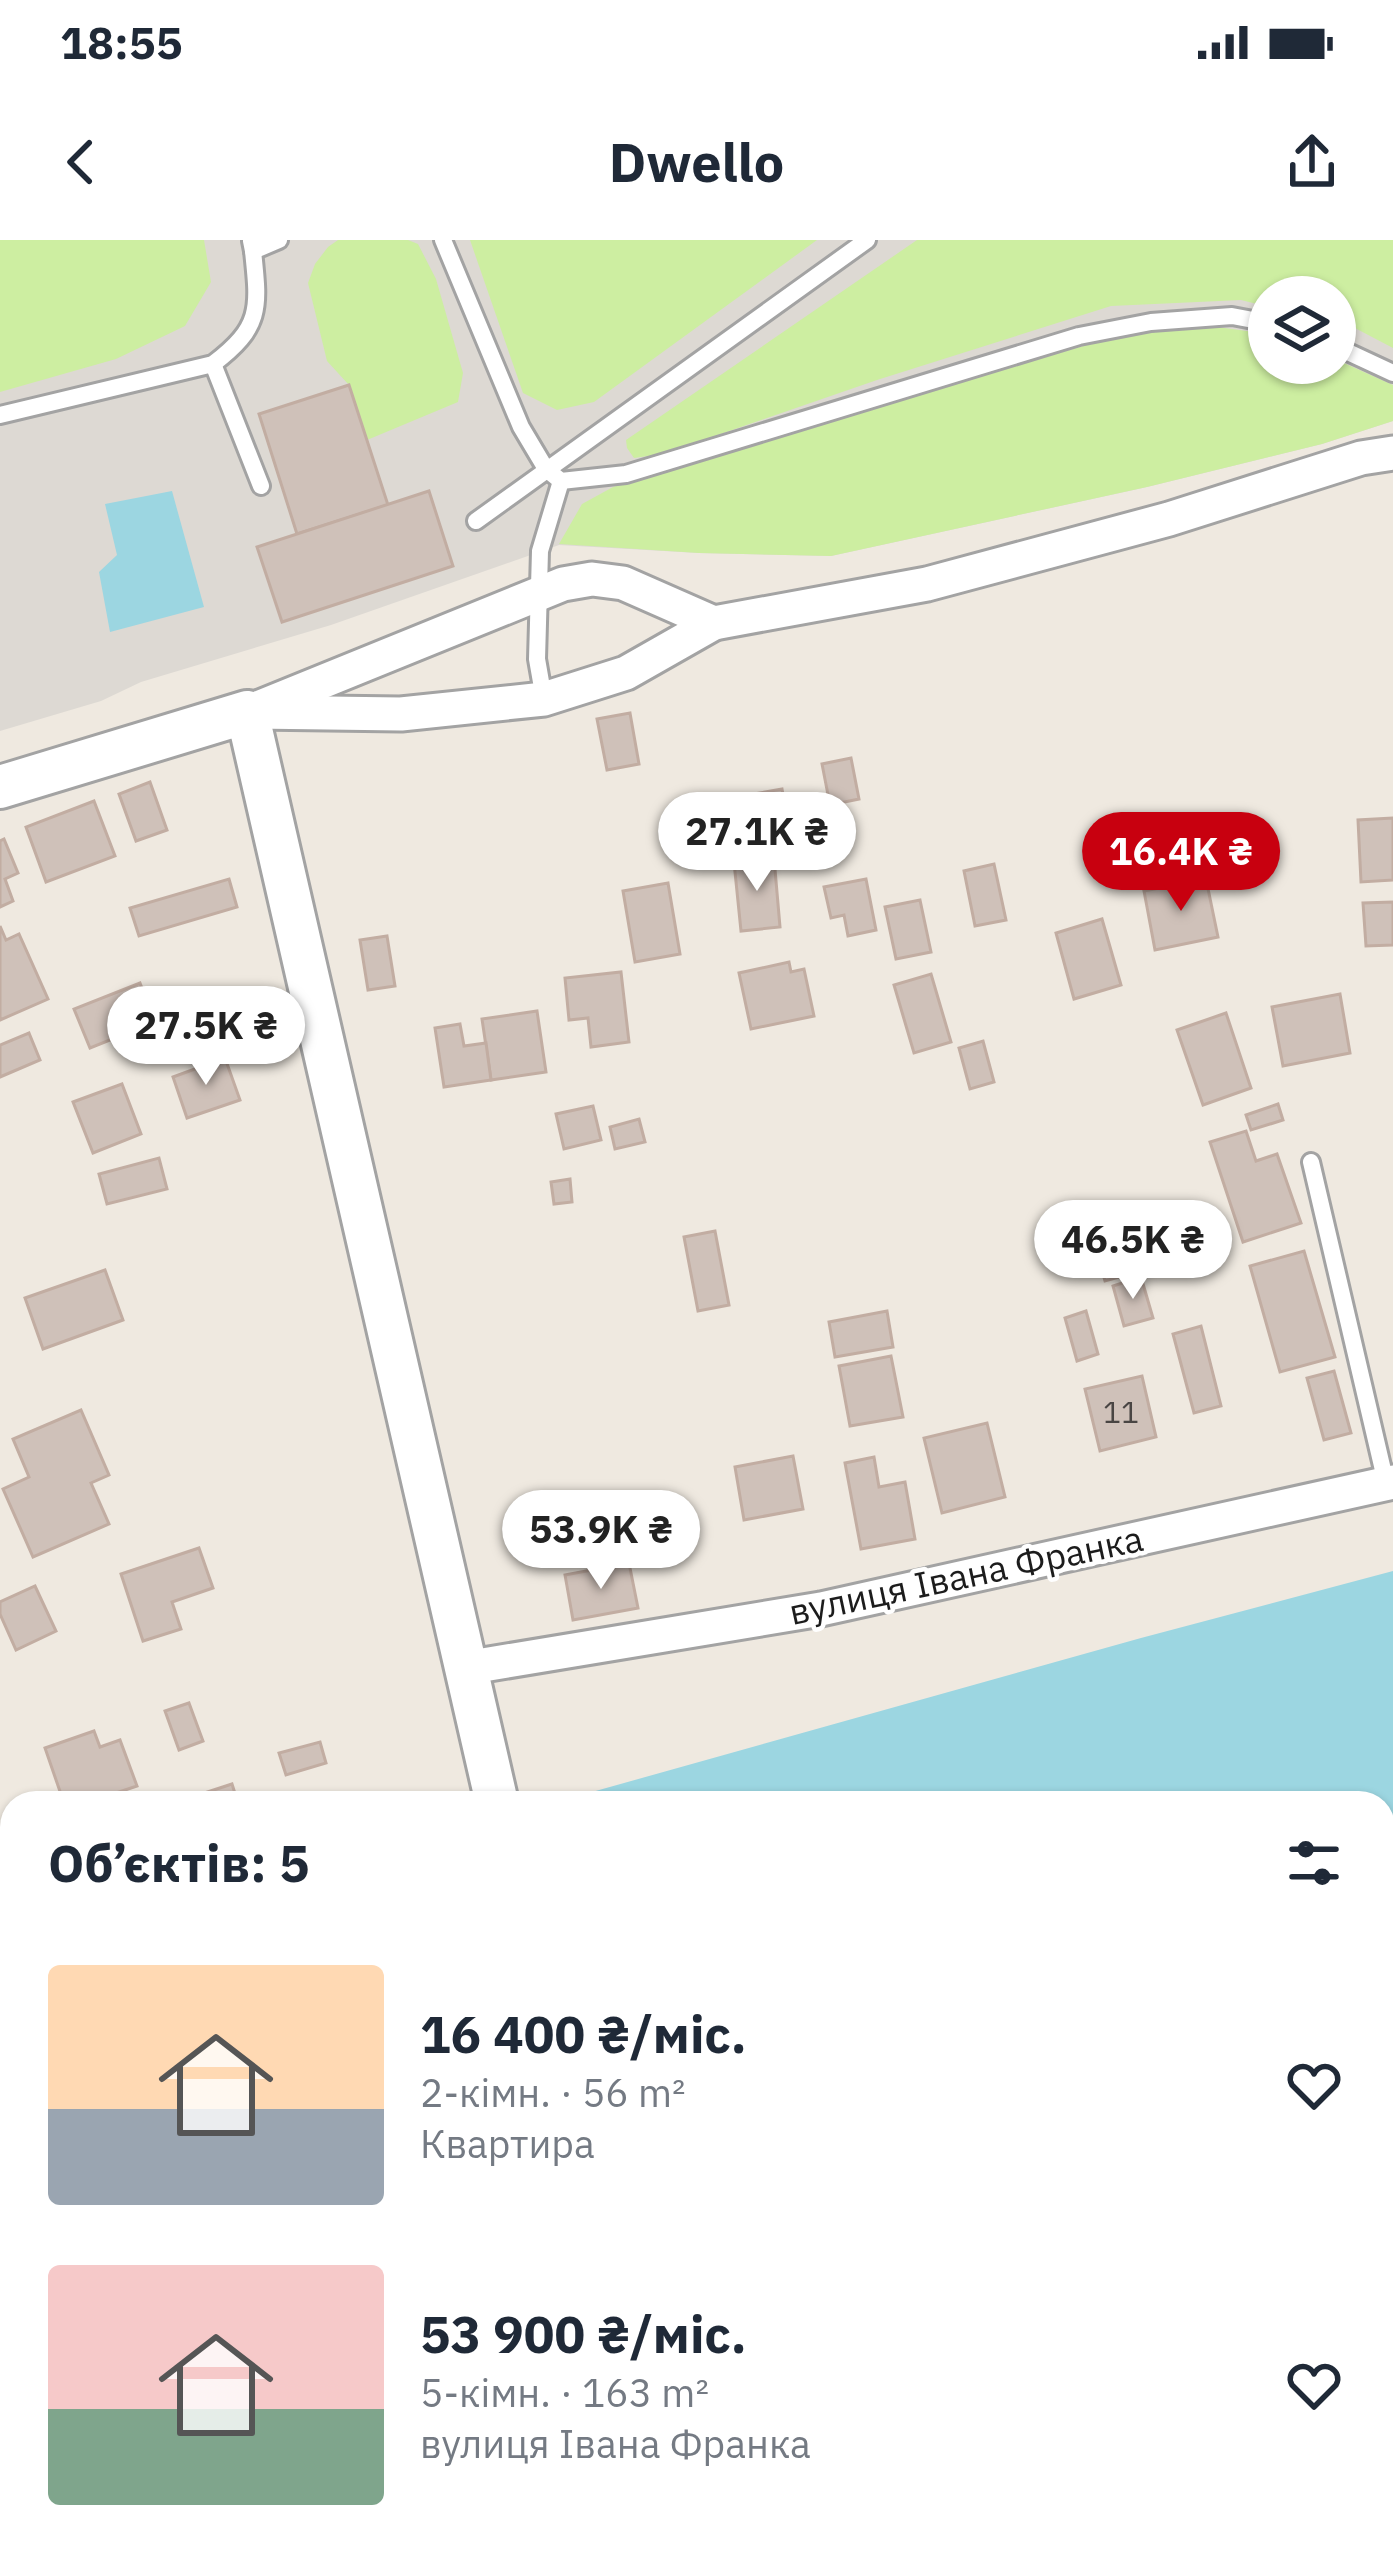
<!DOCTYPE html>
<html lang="uk">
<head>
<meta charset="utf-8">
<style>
	:root { --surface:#fff; --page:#f2f2f3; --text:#1f2937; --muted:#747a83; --accent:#c8000f }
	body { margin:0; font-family:"IBM Plex Sans",sans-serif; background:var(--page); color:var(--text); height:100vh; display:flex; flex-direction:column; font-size:45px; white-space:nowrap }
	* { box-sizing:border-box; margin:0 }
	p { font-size:39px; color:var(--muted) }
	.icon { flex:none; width:66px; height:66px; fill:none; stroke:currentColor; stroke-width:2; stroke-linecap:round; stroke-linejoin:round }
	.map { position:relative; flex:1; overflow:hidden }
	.panel { position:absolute; left:0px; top:1551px; width:1395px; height:771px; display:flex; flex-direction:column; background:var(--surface); border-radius:36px 36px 0 0; box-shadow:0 3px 9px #0004 }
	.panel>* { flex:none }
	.buttons { position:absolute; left:1248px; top:36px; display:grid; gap:24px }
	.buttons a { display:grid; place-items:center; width:108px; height:108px; border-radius:50%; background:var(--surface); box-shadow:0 3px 9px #0004; font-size:60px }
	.price { position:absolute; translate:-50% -102px; padding:0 27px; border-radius:42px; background:#fff; color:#222; font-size:39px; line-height:78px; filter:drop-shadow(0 3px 6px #0008) }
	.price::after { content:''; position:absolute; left:50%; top:72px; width:36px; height:27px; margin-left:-18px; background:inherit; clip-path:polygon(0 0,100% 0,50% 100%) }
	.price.selected { background:var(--accent); color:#fff }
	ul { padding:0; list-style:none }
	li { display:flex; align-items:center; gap:36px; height:300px; padding:0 48px }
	li span { display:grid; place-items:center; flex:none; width:336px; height:240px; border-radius:12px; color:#555 }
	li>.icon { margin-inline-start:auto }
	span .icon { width:144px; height:144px; fill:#fffc; stroke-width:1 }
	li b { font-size:51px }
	h2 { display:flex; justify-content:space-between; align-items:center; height:144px; padding:0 48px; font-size:51px }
	.status { display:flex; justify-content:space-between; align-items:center; height:84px; padding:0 60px; background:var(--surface); direction:ltr }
	.status svg { height:33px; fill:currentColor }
	header { display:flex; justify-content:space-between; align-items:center; height:156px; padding:0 48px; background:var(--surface); font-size:54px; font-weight:700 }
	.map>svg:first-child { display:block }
	.airport { fill:#ddd9d3; fill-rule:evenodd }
	.grass { fill:#cdeea1 }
	.water { fill:#9cd6e1 }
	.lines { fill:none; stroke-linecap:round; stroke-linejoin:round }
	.stream { stroke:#9cd6e1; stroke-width:12 }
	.building { fill:#cfc1b9; stroke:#c2ada2; stroke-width:3 }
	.service-casing { stroke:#a3a3a3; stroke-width:22 }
	.minor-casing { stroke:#a3a3a3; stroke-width:39 }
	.tertiary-casing { stroke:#a3a3a3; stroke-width:48 }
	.service { stroke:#fff; stroke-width:16 }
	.minor { stroke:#fff; stroke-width:33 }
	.tertiary { stroke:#fff; stroke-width:42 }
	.labels { text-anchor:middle; stroke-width:9; stroke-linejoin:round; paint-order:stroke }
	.number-label { font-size:30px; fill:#494543 }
	.street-label { font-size:36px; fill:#1c1c1c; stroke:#fff }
</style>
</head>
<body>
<div class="status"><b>18:55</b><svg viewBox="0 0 49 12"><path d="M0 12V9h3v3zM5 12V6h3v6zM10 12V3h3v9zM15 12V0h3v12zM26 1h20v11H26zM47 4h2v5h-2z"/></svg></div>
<header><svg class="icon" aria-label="back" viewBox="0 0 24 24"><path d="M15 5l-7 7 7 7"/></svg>Dwello<svg class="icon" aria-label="share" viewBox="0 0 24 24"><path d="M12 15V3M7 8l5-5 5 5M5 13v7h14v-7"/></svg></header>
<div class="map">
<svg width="1393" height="2321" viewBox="0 0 1393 2321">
	<rect width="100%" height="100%" fill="#efe9e0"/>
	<path class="airport" d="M 0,0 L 1393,0 L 1393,181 L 1322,204 L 1147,247 L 831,316 L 699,313 L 559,305 L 331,385 L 141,442 L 101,461 L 0,491 ZM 1269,57 L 1335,57 L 1335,123 L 1269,123 Z"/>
	<g class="grass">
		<path d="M 0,0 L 204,0 L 211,42 L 185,86 L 116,119 L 0,152 Z"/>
		<path d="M 338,0 L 408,0 L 418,4 L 436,39 L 463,133 L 458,162 L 367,200 L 349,145 L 327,121 L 308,43 L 315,24 L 328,7 Z"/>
		<path d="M 470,0 L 817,0 L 594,162 L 557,170 L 523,153 Z"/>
		<path d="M 917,0 L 1393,0 L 1393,108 L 1353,87 L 1335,83 L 1335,57 L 1269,57 L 1269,67 L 1241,60 L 1111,66 L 877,140 L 663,214 L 634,218 L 627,208 L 626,200 Z"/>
		<path d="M 1202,85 L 1269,94 L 1269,123 L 1335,123 L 1335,119 L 1393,145 L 1393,181 L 1322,204 L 1147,247 L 831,316 L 699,313 L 559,304 L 582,264 L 613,247 L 794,190 L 1135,91 Z"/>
	</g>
	<g class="water">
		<path d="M 172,251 L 204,367 L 110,392 L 99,332 L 117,315 L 105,264 Z"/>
		<path d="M 1393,1331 L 1393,1902 L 1383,1906 L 1383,1563 L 568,1563 L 567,1559 L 1141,1398 Z"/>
	</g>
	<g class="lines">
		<g class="stream">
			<path d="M 1383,2024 L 1393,2018"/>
			<path d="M 770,2320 L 802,2310"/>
			<path d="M 147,2321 L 158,2317 L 595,2313 L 609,2321"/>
		</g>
	</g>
	<g class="building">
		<path d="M 349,145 L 388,265 L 297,294 L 259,174 Z"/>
		<path d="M 429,251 L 453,326 L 282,382 L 257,307 Z"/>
		<path d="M 630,473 L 639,524 L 607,530 L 597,479 Z"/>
		<path d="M 851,518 L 859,559 L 830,565 L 822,524 Z"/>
		<path d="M 150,542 L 167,590 L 136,601 L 119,554 Z"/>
		<path d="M 782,549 L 790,593 L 762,598 L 754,554 Z"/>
		<path d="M 94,561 L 115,616 L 46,642 L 26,587 Z"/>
		<path d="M 1393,578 L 1393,640 L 1361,642 L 1358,580 Z"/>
		<path d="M 1172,588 L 1183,629 L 1135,642 L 1124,602 Z"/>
		<path d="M 4,599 L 18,633 L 5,639 L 13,661 L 0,667 L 0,601 Z"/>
		<path d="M 774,618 L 780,687 L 741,691 L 734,622 Z"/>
		<path d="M 994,624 L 1006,680 L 975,686 L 964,631 Z"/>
		<path d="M 229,639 L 237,667 L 139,696 L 130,668 Z"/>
		<path d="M 866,639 L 876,690 L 848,696 L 844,675 L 831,678 L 824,647 Z"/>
		<path d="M 1206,639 L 1218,697 L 1155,710 L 1144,651 Z"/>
		<path d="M 668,643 L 680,714 L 635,722 L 623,651 Z"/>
		<path d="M 920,660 L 931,712 L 896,719 L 885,667 Z"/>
		<path d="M 1393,662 L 1393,705 L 1366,706 L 1363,663 Z"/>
		<path d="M 1102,679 L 1121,745 L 1074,759 L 1056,693 Z"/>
		<path d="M 0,686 L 6,700 L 19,694 L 48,759 L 0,780 Z"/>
		<path d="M 387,696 L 395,746 L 368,750 L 360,700 Z"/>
		<path d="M 789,722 L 791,732 L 804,729 L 814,776 L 751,789 L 739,733 Z"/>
		<path d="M 621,732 L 629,802 L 591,807 L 588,778 L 569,780 L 565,738 Z"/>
		<path d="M 931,734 L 951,802 L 914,813 L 894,745 Z"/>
		<path d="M 140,743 L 155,782 L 90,808 L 74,769 Z"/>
		<path d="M 1340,754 L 1350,813 L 1283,826 L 1272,767 Z"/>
		<path d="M 537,771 L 546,832 L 491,840 L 482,779 Z"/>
		<path d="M 1226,773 L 1251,848 L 1203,865 L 1177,790 Z"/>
		<path d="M 460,784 L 464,806 L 486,803 L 491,840 L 444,847 L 435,788 Z"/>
		<path d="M 29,793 L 40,820 L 0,837 L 0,805 Z"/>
		<path d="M 983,801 L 994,842 L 970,849 L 959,808 Z"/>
		<path d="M 225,818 L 240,860 L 187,878 L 173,837 Z"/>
		<path d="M 122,844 L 141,894 L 93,913 L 73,862 Z"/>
		<path d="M 1278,864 L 1283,880 L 1251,890 L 1246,875 Z"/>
		<path d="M 593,866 L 601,900 L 564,909 L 556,874 Z"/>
		<path d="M 639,879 L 645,902 L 615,909 L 610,887 Z"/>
		<path d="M 1246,891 L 1256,921 L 1277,914 L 1301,983 L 1243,1002 L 1210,902 Z"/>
		<path d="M 159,918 L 167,949 L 107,964 L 99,934 Z"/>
		<path d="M 570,939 L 572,962 L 554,964 L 551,942 Z"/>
		<path d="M 715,991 L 729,1065 L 698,1071 L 684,997 Z"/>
		<path d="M 1132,997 L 1141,1031 L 1105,1041 L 1095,1007 Z"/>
		<path d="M 1304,1011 L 1335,1117 L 1280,1132 L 1250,1026 Z"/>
		<path d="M 105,1030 L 123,1080 L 43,1109 L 25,1058 Z"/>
		<path d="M 1141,1037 L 1153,1078 L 1124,1086 L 1113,1046 Z"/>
		<path d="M 887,1071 L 893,1107 L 835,1117 L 829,1082 Z"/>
		<path d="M 1086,1071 L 1098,1114 L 1077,1121 L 1065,1078 Z"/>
		<path d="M 1201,1086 L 1221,1166 L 1194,1173 L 1173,1094 Z"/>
		<path d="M 891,1116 L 903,1177 L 850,1186 L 839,1126 Z"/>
		<path d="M 1334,1131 L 1351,1193 L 1324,1200 L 1307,1138 Z"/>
		<path d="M 1142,1136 L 1156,1197 L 1100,1211 L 1085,1149 Z"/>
		<path d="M 81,1170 L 109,1235 L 91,1243 L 109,1284 L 33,1317 L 3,1249 L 29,1237 L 13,1199 Z"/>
		<path d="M 987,1183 L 1005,1257 L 942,1273 L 924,1198 Z"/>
		<path d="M 793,1216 L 803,1269 L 744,1280 L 735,1227 Z"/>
		<path d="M 874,1217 L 879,1247 L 905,1242 L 915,1299 L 861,1309 L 845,1223 Z"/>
		<path d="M 199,1308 L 213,1348 L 172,1362 L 181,1389 L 143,1401 L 121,1334 Z"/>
		<path d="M 629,1323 L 638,1368 L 573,1380 L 565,1335 Z"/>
		<path d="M 35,1346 L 56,1391 L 16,1410 L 0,1374 L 0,1362 Z"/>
		<path d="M 189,1463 L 203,1501 L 179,1510 L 165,1471 Z"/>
		<path d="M 94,1491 L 100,1507 L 120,1500 L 137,1546 L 116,1553 L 119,1563 L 64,1563 L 45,1508 Z"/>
		<path d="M 320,1502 L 326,1523 L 286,1535 L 279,1513 Z"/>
		<path d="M 232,1544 L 238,1563 L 184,1563 L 183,1560 Z"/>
		<path d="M 12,1630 L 12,1677 L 0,1680 L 0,1633 Z"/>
		<path d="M 12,1741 L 12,1789 L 0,1791 L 0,1743 Z"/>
		<path d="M 1393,2229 L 1393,2275 L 1383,2244 L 1383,2232 Z"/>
		<path d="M 1385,2293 L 1393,2309 L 1393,2321 L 1331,2321 L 1352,2310 L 1383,2310 Z"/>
	</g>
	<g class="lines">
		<g class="service-casing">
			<g id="service">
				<path d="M 443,0 L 521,187 L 546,229 L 561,241 L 626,234 L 1079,96 L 1151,82 L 1232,76 L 1269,83"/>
				<path d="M 251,1 L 253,11 L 279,0"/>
				<path d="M 1335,106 L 1393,133"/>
				<path d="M 213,124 L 261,246"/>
				<path d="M 0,175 L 213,124 C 262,87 259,68 253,11"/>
				<path d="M 476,281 L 867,0"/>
				<path d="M 544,459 L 537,419 L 540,311 L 561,241"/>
				<path d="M 1311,922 L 1386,1243"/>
			</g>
		</g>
		<g class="minor-casing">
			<g id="minor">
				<path d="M 260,467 L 563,344 L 592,339 L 623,343 L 714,383"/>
				<path d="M 247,472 L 401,474 L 544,459 L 626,433 L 714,383 L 927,344 L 1169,279 L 1361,218 L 1393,213"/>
				<path d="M 465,1428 L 821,1369 L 1393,1242"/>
				<path d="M 1383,2155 L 1393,2151"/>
				<path d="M 1209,2321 L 1220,2310"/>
			</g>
		</g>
		<g class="tertiary-casing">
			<g id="tertiary">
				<path d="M 0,547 L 247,472 L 497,1563"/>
				<path d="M 716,2310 L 720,2321"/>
			</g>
		</g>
		<use href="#service" class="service"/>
		<use href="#minor" class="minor"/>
		<use href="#tertiary" class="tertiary"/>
	</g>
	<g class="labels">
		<g class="number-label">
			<text x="1121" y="1183">11</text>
		</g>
		<g class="street-label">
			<text transform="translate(966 1335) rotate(-12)" y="13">вулиця Івана Франка</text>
		</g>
	</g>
</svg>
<div class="buttons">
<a><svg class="icon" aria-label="layers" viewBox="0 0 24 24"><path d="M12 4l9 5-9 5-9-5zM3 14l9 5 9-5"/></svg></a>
</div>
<b class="price" style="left:757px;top:654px">27.1K ₴</b>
<b class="price selected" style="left:1181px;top:674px">16.4K ₴</b>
<b class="price" style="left:206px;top:848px">27.5K ₴</b>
<b class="price" style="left:1133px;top:1062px">46.5K ₴</b>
<b class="price" style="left:601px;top:1352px">53.9K ₴</b>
<section class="panel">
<h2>Об’єктів: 5<svg class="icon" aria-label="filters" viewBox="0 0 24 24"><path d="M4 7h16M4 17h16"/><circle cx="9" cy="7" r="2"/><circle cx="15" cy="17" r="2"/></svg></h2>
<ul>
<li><span style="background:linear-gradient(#ffd9b3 60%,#9aa5b1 0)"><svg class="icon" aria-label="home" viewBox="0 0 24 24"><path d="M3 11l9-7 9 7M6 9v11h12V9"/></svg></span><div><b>16 400 ₴/міс.</b><p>2-кімн. · 56 m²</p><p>Квартира</p></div><svg class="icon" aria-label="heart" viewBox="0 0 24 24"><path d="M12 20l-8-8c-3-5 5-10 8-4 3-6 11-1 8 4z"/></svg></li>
<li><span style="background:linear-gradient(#f6c9c9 60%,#7fa58c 0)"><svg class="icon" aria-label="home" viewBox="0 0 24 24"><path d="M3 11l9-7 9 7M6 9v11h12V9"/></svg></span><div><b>53 900 ₴/міс.</b><p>5-кімн. · 163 m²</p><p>вулиця Івана Франка</p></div><svg class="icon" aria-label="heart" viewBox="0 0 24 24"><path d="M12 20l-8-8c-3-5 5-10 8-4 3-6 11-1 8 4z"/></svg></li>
</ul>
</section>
</div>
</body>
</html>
